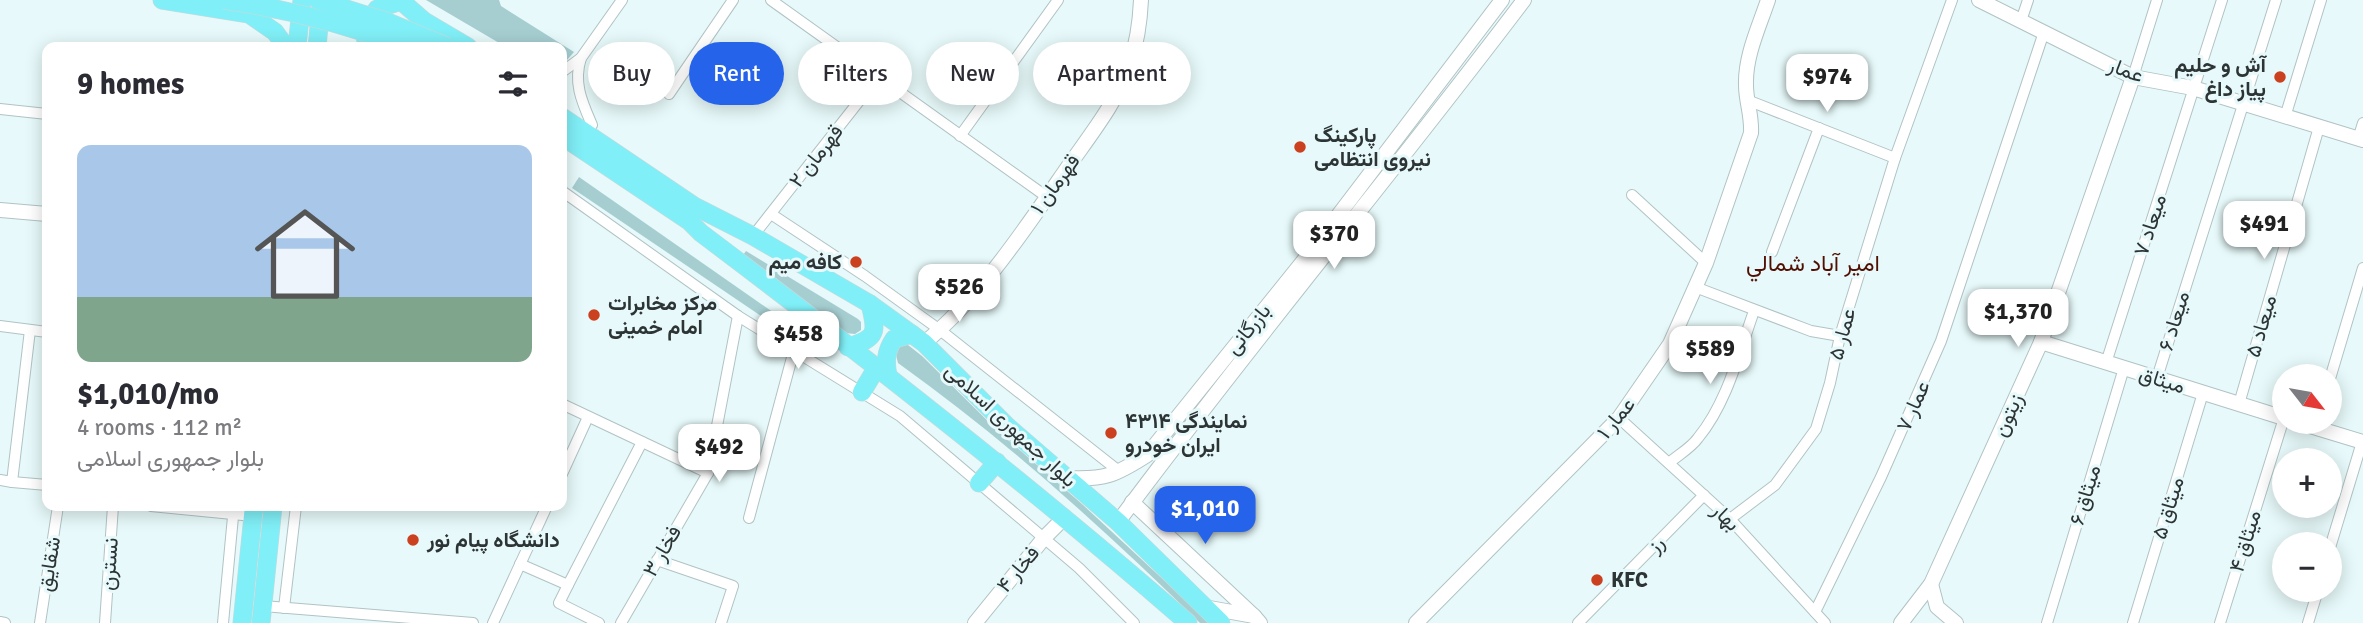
<!DOCTYPE html>
<html lang="en">
<head>
<meta charset="utf-8">
<style>
	:root { --surface:#fff; --page:#f7f7f7; --text:#2b2b33; --muted:#7c7c81; --accent:#2563eb }
	body { margin:0; font-family:Signika,Vazirmatn,sans-serif; background:var(--page); color:var(--text); height:100vh; display:flex; flex-direction:column; font-size:26px; white-space:nowrap }
	* { box-sizing:border-box; margin:0 }
	p { font-size:23px; color:var(--muted) }
	.icon { flex:none; width:38px; height:38px; fill:none; stroke:currentColor; stroke-width:2; stroke-linecap:round; stroke-linejoin:round }
	.map { position:relative; flex:1; overflow:hidden }
	.side { position:absolute; left:42px; top:42px; width:525px; height:469px; display:flex; flex-direction:column; background:var(--surface); border-radius:14px; box-shadow:0 4px 18px #0003 }
	.side>* { flex:none }
	.hud { position:absolute; left:588px; top:42px; width:665px; height:63px; display:flex; gap:14px }
	.needle { width:46px; rotate:121deg }
	.tools { position:absolute; left:2272px; top:364px; display:grid; gap:14px }
	.tools a { display:grid; place-items:center; width:70px; height:70px; border-radius:50%; background:var(--surface); box-shadow:0 4px 18px #0003; font-size:35px }
	.price { position:absolute; translate:-50% -60px; padding:0 16px; border-radius:14px; background:#fff; color:#222; font-size:23px; line-height:46px; filter:drop-shadow(0 2px 4px #0008) }
	.price::after { content:''; position:absolute; left:50%; top:42px; width:21px; height:16px; margin-left:-10px; background:inherit; clip-path:polygon(0 0,100% 0,50% 100%) }
	.price.active { background:var(--accent); color:#fff }
	ul { padding:0; list-style:none }
	li { display:grid; align-content:center; gap:14px; height:371px; padding:0 35px }
	li span { display:grid; place-items:center; height:217px; border-radius:14px; color:#555 }
	li>.icon { margin-inline-start:auto }
	span .icon { width:126px; height:126px; fill:#fffc; stroke-width:1 }
	li b { font-size:30px }
	h2 { display:flex; justify-content:space-between; align-items:center; height:84px; padding:0 35px; font-size:30px }
	.tag { padding:0 24px; border-radius:32px; background:var(--surface); box-shadow:0 4px 18px #0003; font-size:24px; line-height:63px }
	.tag.active { background:var(--accent); color:#fff }
	.map>svg:first-child { display:block }
	.green { fill:#a6ced1 }
	.lines { fill:none; stroke-linecap:round; stroke-linejoin:round }
	.minor-casing { stroke:#b1c3c4; stroke-width:12 }
	.tertiary-casing { stroke:#b1c3c4; stroke-width:16 }
	.primary-casing { stroke:#d5d6d7; stroke-width:19 }
	.minor { stroke:#fff; stroke-width:10 }
	.tertiary { stroke:#fff; stroke-width:14 }
	.primary { stroke:#81eff7; stroke-width:18 }
	.primary-bridge-casing { stroke:#d5d6d7; stroke-width:19; stroke-linecap:butt }
	.primary-bridge { stroke:#81eff7; stroke-width:18 }
	.poi-dot { fill:#cb411f; stroke:#e7f9fa; stroke-width:2.5 }
	.labels { text-anchor:middle; stroke-width:6; stroke-linejoin:round; paint-order:stroke }
	.poi-label { font-size:21px; font-weight:bold; fill:#2d3435; stroke:#e7f9fa; text-anchor:start }
	.street-label { font-size:21px; fill:#2d3435; stroke:#e7f9fa }
	.neighbourhood-label { font-size:23px; fill:#510f01; stroke:#e7f9fa }
</style>
</head>
<body>
<div class="map">
<svg width="2363" height="623" viewBox="0 0 2363 623">
	<rect width="100%" height="100%" fill="#e7f9fa"/>
	<g class="green">
		<path d="M 426,0 L 499,0 L 501,6 L 574,52 L 566,61 L 562,63 L 562,47 L 506,47 Z"/>
		<path d="M 579,177 L 800,331 L 795,339 L 572,188 Z"/>
		<path d="M 746,251 L 858,319 L 861,322 L 861,330 L 855,334 L 845,333 L 743,255 Z"/>
		<path d="M 900,344 L 908,345 L 922,356 L 1000,433 L 1082,504 L 1210,623 L 1200,623 C 1105,530 1006,440 898,363 L 895,351 Z"/>
	</g>
	<g class="lines">
		<g class="minor-casing">
			<g id="minor">
				<path d="M 771,0 L 1047,197"/>
				<path d="M 2021,21 L 2028,0"/>
				<path d="M 581,58 C 573,83 582,102 592,125"/>
				<path d="M 562,72 L 581,58 L 622,0"/>
				<path d="M 2133,77 L 2157,0"/>
				<path d="M 669,94 L 733,0"/>
				<path d="M 1747,100 L 1895,158"/>
				<path d="M 0,109 L 47,114"/>
				<path d="M 2285,117 L 2321,0"/>
				<path d="M 960,136 L 1058,0"/>
				<path d="M 2358,139 L 2363,123"/>
				<path d="M 562,191 L 738,316 L 900,416 L 1079,568 L 1134,623"/>
				<path d="M 1632,195 L 1706,263"/>
				<path d="M 771,214 L 865,276 L 940,330 L 1120,472"/>
				<path d="M 753,236 L 878,77"/>
				<path d="M 1772,252 L 1819,128"/>
				<path d="M 1695,287 L 1811,331 L 1840,336"/>
				<path d="M 0,326 L 47,332"/>
				<path d="M 2106,363 L 2222,0"/>
				<path d="M 2157,378 L 2276,0"/>
				<path d="M 2329,382 L 2363,268"/>
				<path d="M 562,404 L 708,473"/>
				<path d="M 2239,404 L 2319,127"/>
				<path d="M 1619,418 L 1730,519 L 1825,623"/>
				<path d="M 1669,463 C 1678,455 1691,448 1698,438 C 1727,403 1739,353 1754,311"/>
				<path d="M 562,474 L 588,417"/>
				<path d="M 0,480 L 12,482 L 30,330"/>
				<path d="M 12,482 L 47,485"/>
				<path d="M 151,506 L 253,516"/>
				<path d="M 749,518 L 794,350"/>
				<path d="M 1730,519 L 1775,485 L 1816,429 L 1830,383 L 1840,336 L 1895,158 L 1952,0"/>
				<path d="M 2329,551 L 2362,442"/>
				<path d="M 657,560 L 733,586 L 721,623"/>
				<path d="M 520,564 L 568,585 L 642,442"/>
				<path d="M 568,585 L 559,603 L 599,623"/>
				<path d="M 263,606 L 473,623"/>
				<path d="M 284,608 L 296,506"/>
				<path d="M 1815,612 L 1881,477 L 1941,341 L 2044,32"/>
				<path d="M 0,622 L 5,623"/>
				<path d="M 40,623 L 58,506"/>
				<path d="M 105,623 L 113,506"/>
				<path d="M 223,623 L 234,506"/>
				<path d="M 493,623 L 547,506"/>
				<path d="M 621,623 L 708,473 L 738,316"/>
				<path d="M 1578,623 L 1704,495"/>
				<path d="M 2047,623 L 2124,368"/>
				<path d="M 2133,623 L 2203,393"/>
				<path d="M 2220,623 L 2284,418"/>
				<path d="M 2308,623 L 2318,590"/>
			</g>
		</g>
		<g class="tertiary-casing">
			<g id="tertiary">
				<path d="M 1979,0 L 2133,77 L 2193,88 L 2363,140"/>
				<path d="M 0,210 L 47,214"/>
				<path d="M 2041,342 L 2284,418"/>
				<path d="M 924,343 C 980,298 1029,223 1070,164 C 1091,134 1119,99 1130,63 C 1137,43 1140,22 1141,0"/>
				<path d="M 2297,422 L 2363,442"/>
				<path d="M 1067,478 C 1105,480 1116,475 1147,455 L 1305,259 L 1502,0"/>
				<path d="M 1132,502 L 1254,616"/>
				<path d="M 1118,522 C 1249,345 1391,176 1524,0"/>
				<path d="M 1931,584 L 1937,607 L 1956,623"/>
				<path d="M 1204,607 L 1254,616 L 1260,623"/>
				<path d="M 975,623 L 1044,538 L 1065,517"/>
				<path d="M 1416,623 L 1619,418 L 1670,344 L 1706,263 L 1751,133 C 1752,115 1746,102 1746,85 C 1745,56 1759,27 1768,0"/>
				<path d="M 1901,623 L 1931,584 L 2041,342 L 2133,77"/>
			</g>
		</g>
		<g class="primary-casing">
			<g id="primary">
				<path d="M 162,0 L 249,14 L 275,32 L 286,47"/>
				<path d="M 400,0 L 424,21 L 468,47"/>
				<path d="M 297,47 L 302,0"/>
				<path d="M 317,47 L 321,5"/>
				<path d="M 367,47 L 364,30 L 377,9 L 401,1"/>
				<path d="M 562,117 L 694,206 L 753,236 L 870,304 L 924,343 L 1007,426 L 1118,522 L 1221,623"/>
				<path d="M 562,136 L 689,221 L 701,233 C 867,358 1031,486 1188,623"/>
				<path d="M 848,347 C 878,338 877,332 870,304"/>
				<path d="M 797,352 L 817,322"/>
				<path d="M 888,375 C 885,361 886,351 894,339 L 912,334"/>
				<path d="M 862,392 L 877,367"/>
				<path d="M 979,483 L 997,462"/>
				<path d="M 242,623 L 254,506"/>
				<path d="M 261,623 L 273,506"/>
			</g>
		</g>
		<use href="#minor" class="minor"/>
		<use href="#tertiary" class="tertiary"/>
		<use href="#primary" class="primary"/>
		<g class="primary-bridge-casing">
			<g id="primary-bridge">
				<path d="M 224,0 C 288,9 346,24 407,47"/>
				<path d="M 318,0 L 388,22 L 448,47"/>
			</g>
		</g>
		<use href="#primary-bridge" class="primary-bridge"/>
	</g>
	<g class="poi-dot">
		<circle cx="2280" cy="77" r="7"/>
		<circle cx="1300" cy="147" r="7"/>
		<circle cx="856" cy="262" r="7"/>
		<circle cx="594" cy="315" r="7"/>
		<circle cx="1111" cy="433" r="7"/>
		<circle cx="413" cy="540" r="7"/>
		<circle cx="1597" cy="580" r="7"/>
	</g>
	<g class="labels">
		<g class="poi-label">
			<text x="2266" y="72" text-anchor="end">آش و حلیم<tspan x="2266" dy="24">پیاز داغ</tspan></text>
			<text x="1314" y="142">پارکینگ<tspan x="1314" dy="24">نیروی انتظامی</tspan></text>
			<text x="842" y="269" text-anchor="end">کافه میم</text>
			<text x="608" y="310">مرکز مخابرات<tspan x="608" dy="24">امام خمینی</tspan></text>
			<text x="1125" y="428">نمایندگی ۴۳۱۴<tspan x="1125" dy="24">ایران خودرو</tspan></text>
			<text x="427" y="547">دانشگاه پیام نور</text>
			<text x="1611" y="587">KFC</text>
		</g>
		<g class="street-label">
			<text transform="translate(2126 70) rotate(21)" y="7">عمار</text>
			<text transform="translate(816 156) rotate(-52)" y="7">قهرمان ۲</text>
			<text transform="translate(1055 184) rotate(-54)" y="7">قهرمان ۱</text>
			<text transform="translate(2150 225) rotate(-72)" y="7">میعاد ۷</text>
			<text transform="translate(2174 321) rotate(-73)" y="7">میعاد ۶</text>
			<text transform="translate(2261 326) rotate(-74)" y="7">میعاد ۵</text>
			<text transform="translate(1248 329) rotate(-51)" y="7">بازرگانی</text>
			<text transform="translate(1842 334) rotate(-75)" y="7">عمار ۵</text>
			<text transform="translate(2162 380) rotate(17)" y="7">میثاق</text>
			<text transform="translate(1913 406) rotate(-66)" y="7">عمار ۷</text>
			<text transform="translate(2008 415) rotate(-66)" y="7">زیتون</text>
			<text transform="translate(1616 418) rotate(-51)" y="7">عمار ۱</text>
			<text transform="translate(1011 425) rotate(43)" y="7">بلوار جمهوری اسلامی</text>
			<text transform="translate(2085 495) rotate(-73)" y="7">میثاق ۶</text>
			<text transform="translate(2168 508) rotate(-73)" y="7">میثاق ۵</text>
			<text transform="translate(1726 517) rotate(44)" y="7">بهار</text>
			<text transform="translate(2245 541) rotate(-73)" y="7">میثاق ۴</text>
			<text transform="translate(1656 544) rotate(-45)" y="7">رز</text>
			<text transform="translate(662 551) rotate(-60)" y="7">فخار ۳</text>
			<text transform="translate(49 564) rotate(-81)" y="7">شقایق</text>
			<text transform="translate(109 564) rotate(-86)" y="7">نسترن</text>
			<text transform="translate(1018 569) rotate(-50)" y="7">فخار ۴</text>
		</g>
		<g class="neighbourhood-label">
			<text x="1813" y="271">امیر آباد شمالي</text>
		</g>
	</g>
</svg>
<div class="tools">
<a><svg class="needle" viewBox="-14 -14 28 28"><path d="M0-13l5 13h-10z" fill="#e53935"/><path d="M0 13l5-13h-10z" fill="#7c7c81"/></svg></a>
<a>+</a>
<a>−</a>
</div>
<b class="price" style="left:1827px;top:114px">$974</b>
<b class="price" style="left:2264px;top:261px">$491</b>
<b class="price" style="left:1334px;top:271px">$370</b>
<b class="price" style="left:959px;top:324px">$526</b>
<b class="price" style="left:2018px;top:349px">$1,370</b>
<b class="price" style="left:798px;top:371px">$458</b>
<b class="price" style="left:1710px;top:386px">$589</b>
<b class="price" style="left:719px;top:484px">$492</b>
<b class="price active" style="left:1205px;top:546px">$1,010</b>
<div class="hud">
<a class="tag">Buy</a>
<a class="tag active">Rent</a>
<a class="tag">Filters</a>
<a class="tag">New</a>
<a class="tag">Apartment</a>
</div>
<section class="side">
<h2>9 homes<svg class="icon" aria-label="filters" viewBox="0 0 24 24"><path d="M4 7h16M4 17h16"/><circle cx="9" cy="7" r="2"/><circle cx="15" cy="17" r="2"/></svg></h2>
<ul>
<li><span style="background:linear-gradient(#a9c7e8 70%,#7fa58c 0)"><svg class="icon" aria-label="home" viewBox="0 0 24 24"><path d="M3 11l9-7 9 7M6 9v11h12V9"/></svg></span><div><b>$1,010/mo</b><p>4 rooms · 112 m²</p><p>بلوار جمهوری اسلامی</p></div></li>
</ul>
</section>
</div>
</body>
</html>
